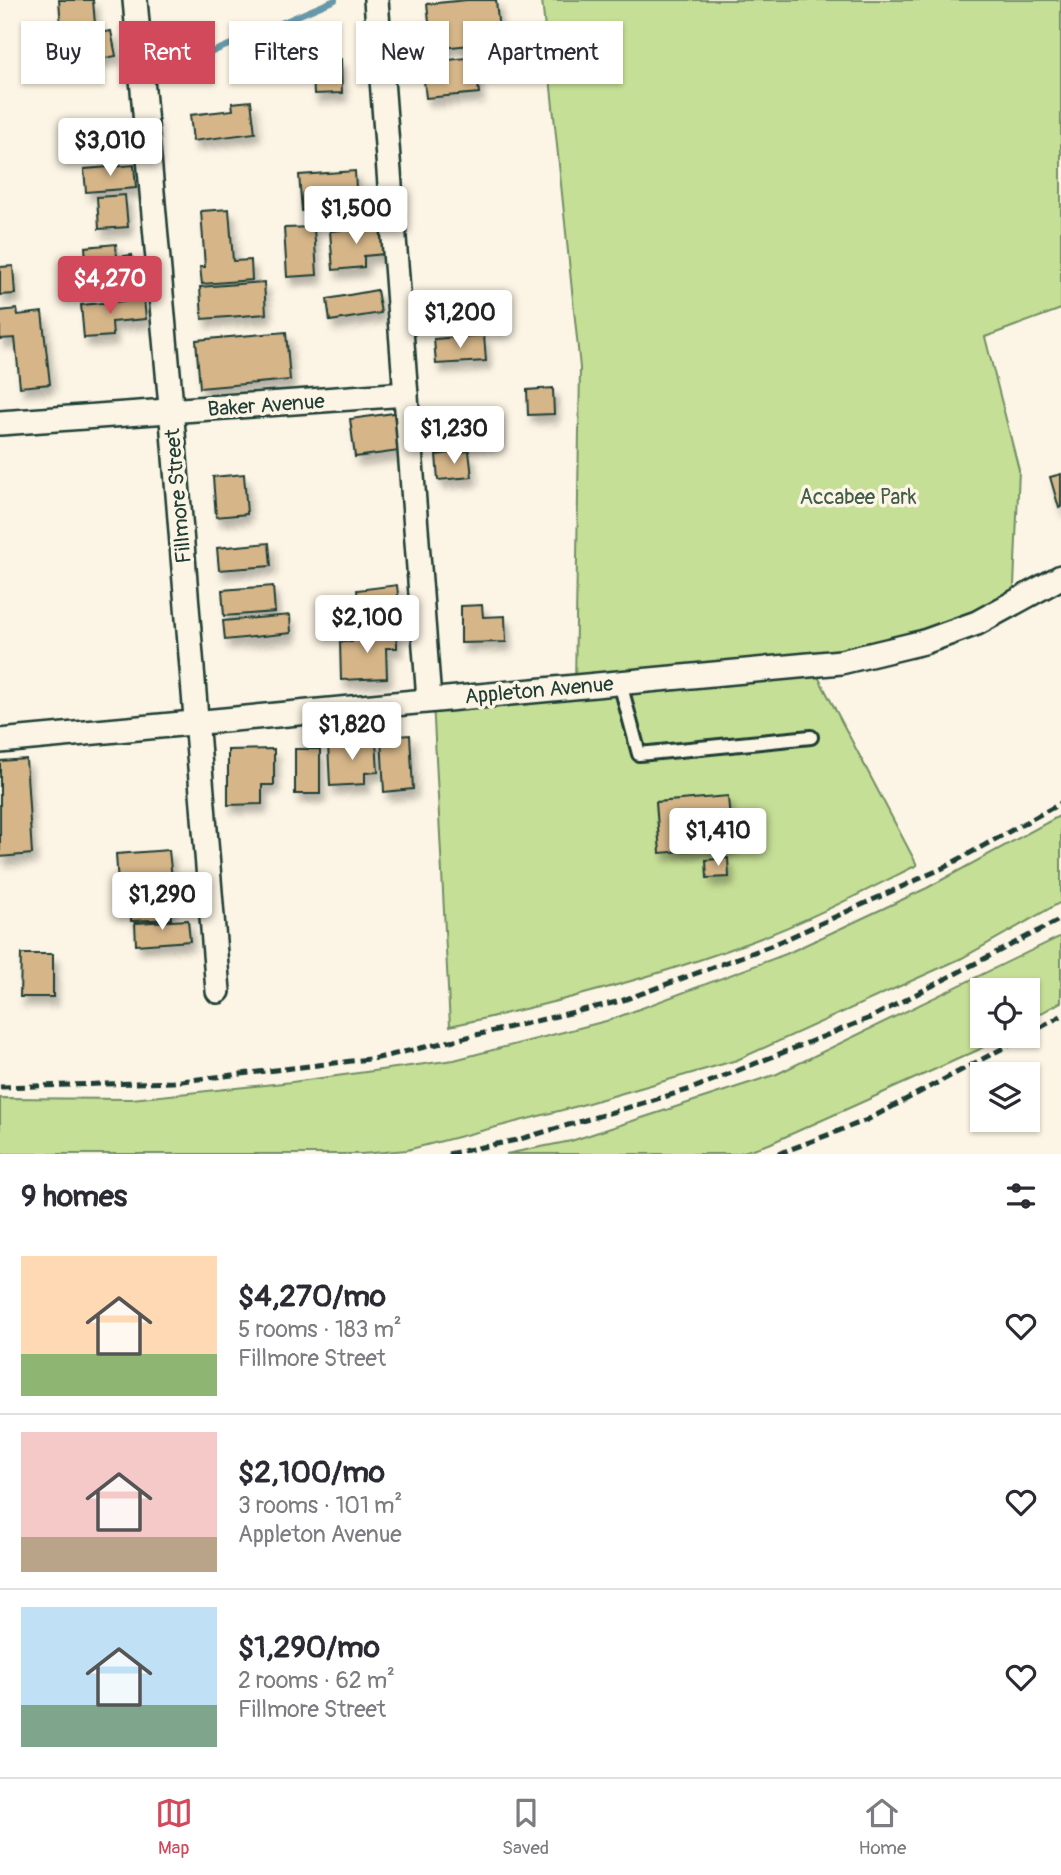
<!DOCTYPE html>
<html lang="en">
<head>
<meta charset="utf-8">
<style>
	:root { --surface:#fff; --page:#f7f7f7; --text:#2b2b33; --muted:#7c7c81; --line:#e1e1e2; --accent:#d1495b }
	body { margin:0; font-family:Pangolin,sans-serif; background:var(--page); color:var(--text); height:100vh; display:flex; flex-direction:column; font-size:26px; white-space:nowrap }
	* { box-sizing:border-box; margin:0 }
	p { font-size:23px; color:var(--muted) }
	.icon { flex:none; width:38px; height:38px; fill:none; stroke:currentColor; stroke-width:2; stroke-linecap:round; stroke-linejoin:round }
	.map { position:relative; height:1154px; overflow:hidden }
	.side { display:flex; flex-direction:column; background:var(--surface); flex:1 }
	.side>* { flex:none }
	.banner { position:absolute; left:21px; top:21px; width:700px; height:63px; display:flex; gap:14px }
	.controls { position:absolute; left:970px; top:978px; display:grid; gap:14px }
	.controls a { display:grid; place-items:center; width:70px; height:70px; border-radius:0px; background:var(--surface); box-shadow:0 2px 5px #0004; font-size:35px }
	.price { position:absolute; translate:-50% -60px; padding:0 16px; border-radius:7px; background:#fff; color:#222; font-size:23px; line-height:46px; filter:drop-shadow(0 2px 4px #0008) }
	.price::after { content:''; position:absolute; left:50%; top:42px; width:21px; height:16px; margin-left:-10px; background:inherit; clip-path:polygon(0 0,100% 0,50% 100%) }
	.price.active { background:var(--accent); color:#fff }
	ul { padding:0; list-style:none }
	li { display:flex; align-items:center; gap:21px; height:175px; padding:0 21px }
	li+li { border-top:2px solid var(--line) }
	li span { display:grid; place-items:center; flex:none; width:196px; height:140px; border-radius:0px; color:#555 }
	li>.icon { margin-inline-start:auto }
	span .icon { width:84px; height:84px; fill:#fffc; stroke-width:1 }
	li b { font-size:30px }
	h2 { display:flex; justify-content:space-between; align-items:center; height:84px; padding:0 21px; font-size:30px }
	.tag { padding:0 24px; border-radius:0px; background:var(--surface); box-shadow:0 2px 5px #0004; font-size:24px; line-height:63px }
	.tag.active { background:var(--accent); color:#fff }
	.tabs { display:flex; justify-content:space-around; align-items:center; height:98px; border-top:2px solid var(--line); background:var(--surface); font-size:19px; color:var(--muted) }
	.tabs a { display:grid; justify-items:center; gap:4px }
	.tabs .active { color:var(--accent) }
	.map>svg:first-child { display:block }
	.green { fill:#c6df96; stroke:#728e65; stroke-width:2 }
	.lines { fill:none; stroke-linecap:round; stroke-linejoin:round }
	.stream { stroke:#6698a9; stroke-width:6 }
	.building { fill:#d6b689; stroke:#1f3d34; stroke-width:2; filter:url(#shadow) }
	.lane-casing { stroke:#1f3d34; stroke-width:18 }
	.street-casing { stroke:#1f3d34; stroke-width:28 }
	.lane { stroke:#fcf5e5; stroke-width:12 }
	.street { stroke:#fcf5e5; stroke-width:23 }
	.rail { stroke:#1f3d34; stroke-width:5; stroke-dasharray:10 5; stroke-linecap:butt }
	.labels { text-anchor:middle; stroke-width:7; stroke-linejoin:round; paint-order:stroke }
	.street-label { font-size:21px; fill:#1f3d34; stroke:#fcf5e5 }
	.park-label { font-size:21px; fill:#405d48; stroke:#fcf5e5 }
</style>
</head>
<body>
<div class="map">
<svg width="1061" height="1154" viewBox="0 0 1061 1154">
	<defs>
		<filter id="shadow"><feDropShadow dx="4.5" dy="8" stdDeviation="3.5" flood-color="#0004"/></filter>
	</defs>
	<rect width="100%" height="100%" fill="#fcf5e5"/>
	<filter id="ink" filterUnits="userSpaceOnUse"><feTurbulence type="fractalNoise" baseFrequency=".0143" numOctaves="2"/><feDisplacementMap in="SourceGraphic" scale="14" xChannelSelector="R" yChannelSelector="G"/><feConvolveMatrix kernelMatrix="1 2 1 2 8 2 1 2 1" color-interpolation-filters="sRGB"/></filter>
	<g filter="url(#ink)">
		<g class="green">
			<path d="M 542,0 L 1061,0 L 1061,309 L 985,337 L 1019,470 L 1014,586 L 1017,601 L 924,642 L 575,686 L 580,368 Z"/>
			<path d="M 813,667 L 917,865 C 863,892 809,920 753,941 C 655,978 552,1004 450,1026 L 433,701 Z"/>
			<path d="M 1061,815 L 1061,902 L 962,958 L 737,1060 L 578,1106 L 407,1150 L 362,1154 L 0,1154 L 0,1098 L 132,1099 L 292,1082 L 454,1060 L 610,1020 L 786,954 L 927,888 Z"/>
			<path d="M 1061,936 L 1061,1002 L 1027,1021 L 1027,990 L 982,990 L 982,1036 L 1002,1036 L 978,1050 L 769,1144 L 737,1154 L 506,1154 L 571,1141 L 777,1074 Z"/>
		</g>
		<g class="lines">
			<path class="stream" d="M 177,67 L 335,0"/>
		</g>
		<g class="building">
			<path d="M 59,0 L 93,0 L 95,24 L 61,27 Z"/>
			<path d="M 467,0 L 496,0 L 500,42 L 432,49 L 427,4 Z"/>
			<path d="M 111,31 L 116,56 L 52,68 L 47,42 Z"/>
			<path d="M 475,57 L 479,93 L 426,98 L 422,63 Z"/>
			<path d="M 341,59 L 342,93 L 314,94 L 312,60 Z"/>
			<path d="M 251,101 L 255,133 L 193,141 L 190,115 L 233,110 L 232,103 Z"/>
			<path d="M 134,165 L 136,188 L 86,192 L 84,169 Z"/>
			<path d="M 355,171 L 357,207 L 302,211 L 299,175 Z"/>
			<path d="M 125,195 L 128,227 L 99,229 L 97,197 Z"/>
			<path d="M 229,209 L 233,261 L 251,260 L 252,280 L 202,284 L 200,267 L 205,267 L 201,211 Z"/>
			<path d="M 383,226 L 385,254 L 364,256 L 364,267 L 333,270 L 330,231 Z"/>
			<path d="M 314,227 L 317,275 L 287,277 L 284,228 Z"/>
			<path d="M 116,244 L 117,257 L 132,255 L 135,282 L 88,286 L 85,247 Z"/>
			<path d="M 13,266 L 15,294 L 0,295 L 0,267 Z"/>
			<path d="M 264,282 L 266,314 L 202,319 L 200,287 Z"/>
			<path d="M 377,290 L 381,313 L 330,321 L 327,299 Z"/>
			<path d="M 144,299 L 146,319 L 112,322 L 113,336 L 84,338 L 81,305 Z"/>
			<path d="M 17,309 L 18,315 L 42,312 L 50,384 L 20,387 L 15,338 L 0,339 L 0,311 Z"/>
			<path d="M 286,332 L 290,380 L 200,388 L 196,340 Z"/>
			<path d="M 484,335 L 486,361 L 436,364 L 434,339 Z"/>
			<path d="M 553,388 L 554,414 L 528,415 L 527,390 Z"/>
			<path d="M 497,410 L 499,440 L 443,444 L 441,413 Z"/>
			<path d="M 394,413 L 399,451 L 355,457 L 350,419 Z"/>
			<path d="M 469,451 L 472,477 L 438,480 L 436,455 Z"/>
			<path d="M 244,474 L 247,514 L 216,517 L 213,477 Z"/>
			<path d="M 1061,474 L 1061,507 L 1059,508 L 1050,477 Z"/>
			<path d="M 269,543 L 271,566 L 219,570 L 217,548 Z"/>
			<path d="M 397,585 L 400,613 L 360,618 L 357,590 Z"/>
			<path d="M 273,586 L 275,612 L 224,616 L 222,590 Z"/>
			<path d="M 482,605 L 483,617 L 505,616 L 506,642 L 461,643 L 461,606 Z"/>
			<path d="M 290,615 L 291,633 L 225,640 L 223,621 Z"/>
			<path d="M 397,631 L 397,648 L 386,648 L 387,678 L 341,680 L 340,642 L 352,642 L 352,632 Z"/>
			<path d="M 410,735 L 413,789 L 384,792 L 381,737 Z"/>
			<path d="M 376,741 L 378,772 L 365,773 L 365,784 L 330,786 L 328,744 Z"/>
			<path d="M 274,749 L 274,785 L 262,785 L 262,804 L 228,805 L 228,750 Z"/>
			<rect x="295" y="749" width="25" height="45"/>
			<path d="M 26,759 L 32,854 L 0,857 L 0,761 Z"/>
			<path d="M 728,796 L 732,847 L 660,853 L 656,802 Z"/>
			<path d="M 169,850 L 172,879 L 118,884 L 116,854 Z"/>
			<path d="M 728,858 L 729,877 L 707,878 L 706,860 Z"/>
			<path d="M 170,894 L 171,919 L 131,921 L 130,895 Z"/>
			<path d="M 188,920 L 190,941 L 136,945 L 135,923 Z"/>
			<path d="M 21,954 L 53,954 L 53,997 L 20,997 Z"/>
		</g>
		<g class="lines">
			<g class="lane-casing">
				<path id="lane" d="M 620,683 L 639,754 L 811,737"/>
			</g>
			<g class="street-casing">
				<g id="street">
					<path d="M 135,0 L 170,395 L 218,991"/>
					<path d="M 376,0 L 429,700"/>
					<path d="M 0,423 L 406,394"/>
					<path d="M 0,741 L 841,662 L 924,642 L 977,623 L 1061,577"/>
				</g>
			</g>
			<use href="#lane" class="lane"/>
			<use href="#street" class="street"/>
			<g class="rail">
				<path d="M 1027,1035 L 1061,1016"/>
				<path d="M 0,1087 L 173,1082 L 378,1058 L 621,1001 L 773,945 L 943,868 L 1061,803"/>
				<path d="M 448,1154 L 517,1140 L 691,1089 L 870,1018 L 1061,919"/>
				<path d="M 778,1154 L 867,1120 L 1026,1036"/>
			</g>
		</g>
	</g>
	<g class="labels">
		<g class="street-label">
			<text transform="translate(266 405) rotate(-4)" y="7">Baker Avenue</text>
			<text transform="translate(178 496) rotate(-95)" y="7">Fillmore Street</text>
			<text transform="translate(539 690) rotate(-5)" y="7">Appleton Avenue</text>
		</g>
		<g class="park-label">
			<text x="858" y="504">Accabee Park</text>
		</g>
	</g>
</svg>
<div class="controls">
<a><svg class="icon" aria-label="locate" viewBox="0 0 24 24"><circle cx="12" cy="12" r="6"/><path d="M12 2v4M12 18v4M2 12h4M18 12h4"/></svg></a>
<a><svg class="icon" aria-label="layers" viewBox="0 0 24 24"><path d="M12 4l9 5-9 5-9-5zM3 14l9 5 9-5"/></svg></a>
</div>
<b class="price" style="left:110px;top:178px">$3,010</b>
<b class="price" style="left:356px;top:246px">$1,500</b>
<b class="price active" style="left:110px;top:316px">$4,270</b>
<b class="price" style="left:460px;top:350px">$1,200</b>
<b class="price" style="left:454px;top:466px">$1,230</b>
<b class="price" style="left:367px;top:655px">$2,100</b>
<b class="price" style="left:352px;top:762px">$1,820</b>
<b class="price" style="left:718px;top:868px">$1,410</b>
<b class="price" style="left:162px;top:932px">$1,290</b>
<div class="banner">
<a class="tag">Buy</a>
<a class="tag active">Rent</a>
<a class="tag">Filters</a>
<a class="tag">New</a>
<a class="tag">Apartment</a>
</div>
</div>
<section class="side">
<h2>9 homes<svg class="icon" aria-label="filters" viewBox="0 0 24 24"><path d="M4 7h16M4 17h16"/><circle cx="9" cy="7" r="2"/><circle cx="15" cy="17" r="2"/></svg></h2>
<ul>
<li><span style="background:linear-gradient(#ffd9b3 70%,#8fb573 0)"><svg class="icon" aria-label="home" viewBox="0 0 24 24"><path d="M3 11l9-7 9 7M6 9v11h12V9"/></svg></span><div><b>$4,270/mo</b><p>5 rooms · 183 m²</p><p>Fillmore Street</p></div><svg class="icon" aria-label="heart" viewBox="0 0 24 24"><path d="M12 20l-8-8c-3-5 5-10 8-4 3-6 11-1 8 4z"/></svg></li>
<li><span style="background:linear-gradient(#f6c9c9 75%,#b9a48a 0)"><svg class="icon" aria-label="home" viewBox="0 0 24 24"><path d="M3 11l9-7 9 7M6 9v11h12V9"/></svg></span><div><b>$2,100/mo</b><p>3 rooms · 101 m²</p><p>Appleton Avenue</p></div><svg class="icon" aria-label="heart" viewBox="0 0 24 24"><path d="M12 20l-8-8c-3-5 5-10 8-4 3-6 11-1 8 4z"/></svg></li>
<li><span style="background:linear-gradient(#bfe0f5 70%,#7fa58c 0)"><svg class="icon" aria-label="home" viewBox="0 0 24 24"><path d="M3 11l9-7 9 7M6 9v11h12V9"/></svg></span><div><b>$1,290/mo</b><p>2 rooms · 62 m²</p><p>Fillmore Street</p></div><svg class="icon" aria-label="heart" viewBox="0 0 24 24"><path d="M12 20l-8-8c-3-5 5-10 8-4 3-6 11-1 8 4z"/></svg></li>
</ul>
</section>
<nav class="tabs">
<a class="active"><svg class="icon" aria-label="map" viewBox="0 0 24 24"><path d="M3 6l6-2 6 2 6-2v14l-6 2-6-2-6 2zM9 4v14M15 6v14"/></svg>Map</a>
<a><svg class="icon" aria-label="saved" viewBox="0 0 24 24"><path d="M7 4h10v16l-5-4-5 4z"/></svg>Saved</a>
<a><svg class="icon" aria-label="home" viewBox="0 0 24 24"><path d="M3 11l9-7 9 7M6 9v11h12V9"/></svg>Home</a>
</nav>
</body>
</html>
